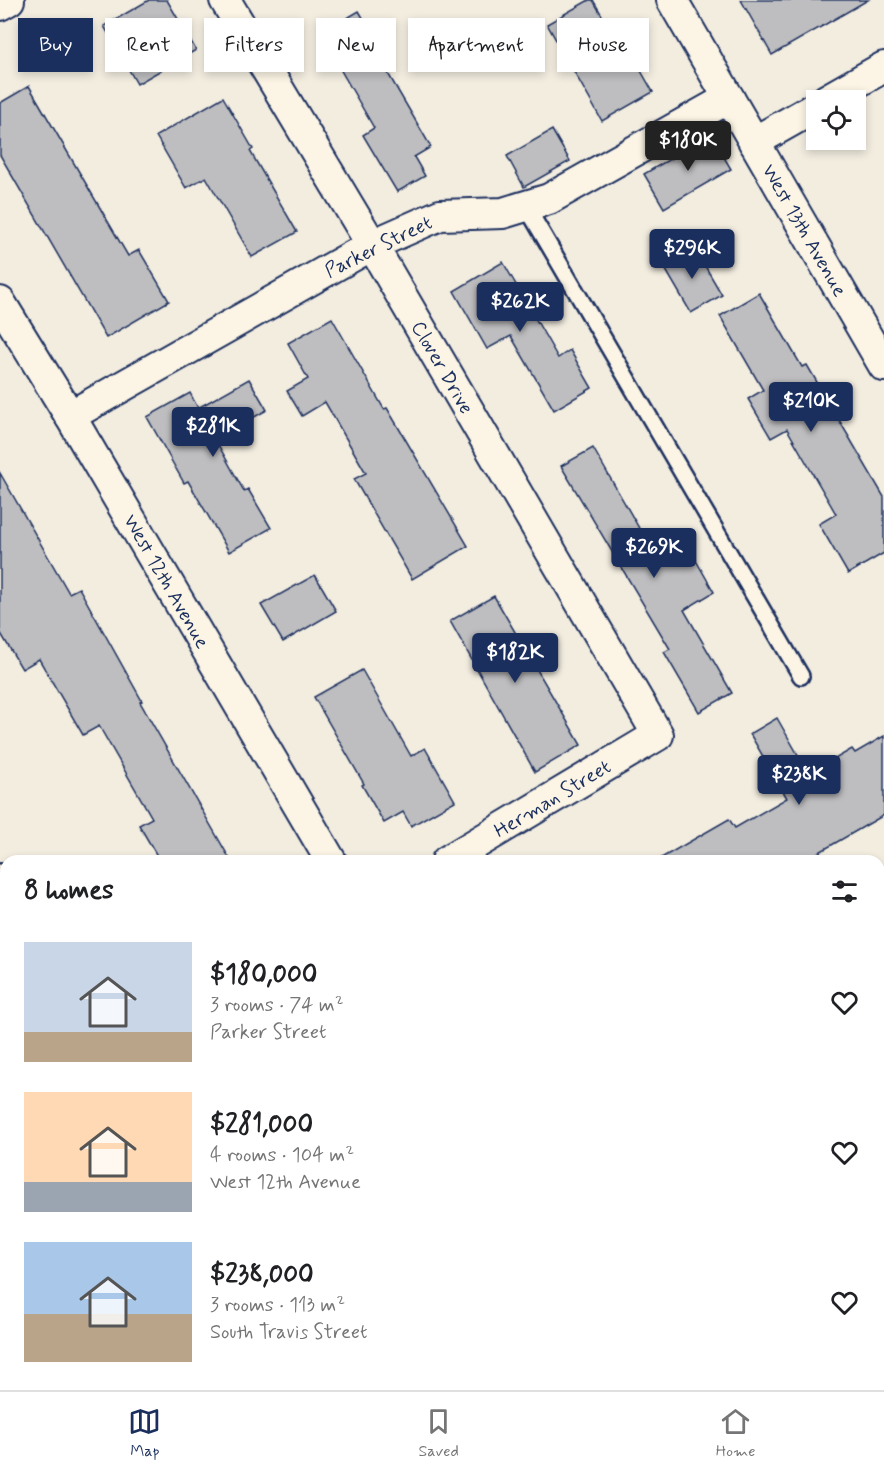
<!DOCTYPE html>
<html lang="en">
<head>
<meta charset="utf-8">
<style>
	:root { --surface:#fff; --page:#f2f2f2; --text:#202124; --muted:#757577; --line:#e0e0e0; --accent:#1b2f5e }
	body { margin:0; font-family:Mynerve,sans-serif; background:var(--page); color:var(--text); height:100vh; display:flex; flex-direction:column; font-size:22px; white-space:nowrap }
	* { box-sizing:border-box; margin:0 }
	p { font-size:20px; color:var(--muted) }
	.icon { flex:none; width:33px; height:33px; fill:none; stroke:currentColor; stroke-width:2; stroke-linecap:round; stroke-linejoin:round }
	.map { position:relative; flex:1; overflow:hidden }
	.side { position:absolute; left:0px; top:855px; width:885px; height:536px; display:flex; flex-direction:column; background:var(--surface); border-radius:18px 18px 0 0; box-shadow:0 3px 9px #0003 }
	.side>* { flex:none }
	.banner { position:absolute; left:18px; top:18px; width:849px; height:54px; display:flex; gap:12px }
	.controls { position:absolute; left:806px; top:90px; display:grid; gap:12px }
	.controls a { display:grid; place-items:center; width:60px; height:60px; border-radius:0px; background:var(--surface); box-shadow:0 3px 9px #0003; font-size:30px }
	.price { position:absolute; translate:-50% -51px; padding:0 14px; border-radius:6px; background:var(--accent); color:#fff; font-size:20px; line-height:39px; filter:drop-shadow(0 2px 3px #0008) }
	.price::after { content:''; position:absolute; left:50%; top:36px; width:18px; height:14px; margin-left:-9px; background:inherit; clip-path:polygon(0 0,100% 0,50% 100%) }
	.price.current { background:#222; color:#fff }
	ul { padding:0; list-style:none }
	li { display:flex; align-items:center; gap:18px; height:150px; padding:0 24px }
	li span { display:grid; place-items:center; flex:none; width:168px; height:120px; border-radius:0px; color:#555 }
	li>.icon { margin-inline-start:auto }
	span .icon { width:72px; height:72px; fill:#fffc; stroke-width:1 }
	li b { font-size:26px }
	h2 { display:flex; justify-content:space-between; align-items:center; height:72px; padding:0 24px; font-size:26px }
	.chip { padding:0 21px; border-radius:0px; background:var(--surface); box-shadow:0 3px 9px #0003; font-size:21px; line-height:54px }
	.chip.current { background:var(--accent); color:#fff }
	.menu { display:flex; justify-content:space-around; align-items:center; height:84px; border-top:2px solid var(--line); background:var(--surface); font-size:16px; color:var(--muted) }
	.menu a { display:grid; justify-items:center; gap:3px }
	.menu .current { color:var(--accent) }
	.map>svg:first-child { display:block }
	.building { fill:#bebec0; stroke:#1b2f5e; stroke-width:1.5 }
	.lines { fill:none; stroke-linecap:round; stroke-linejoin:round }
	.lane-casing { stroke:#1b2f5e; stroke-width:20 }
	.street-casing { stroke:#1b2f5e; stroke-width:34 }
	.lane { stroke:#fcf5e5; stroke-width:15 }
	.street { stroke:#fcf5e5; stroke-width:30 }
	.labels { text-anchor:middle; stroke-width:4.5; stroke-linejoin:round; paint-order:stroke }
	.street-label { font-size:20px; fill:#1b2f5e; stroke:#fcf5e5 }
</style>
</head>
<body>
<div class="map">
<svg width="884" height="1390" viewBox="0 0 884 1390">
	<rect width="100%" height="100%" fill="#f3ede0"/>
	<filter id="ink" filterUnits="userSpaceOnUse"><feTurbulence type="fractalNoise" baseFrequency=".0167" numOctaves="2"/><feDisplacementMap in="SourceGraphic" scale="12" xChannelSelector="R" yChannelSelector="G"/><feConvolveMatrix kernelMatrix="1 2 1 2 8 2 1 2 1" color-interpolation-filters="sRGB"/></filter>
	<g filter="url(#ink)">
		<g class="building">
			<path d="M 149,0 L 167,0 L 196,50 L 137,84 L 104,26 Z"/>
			<path d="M 589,0 L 593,0 L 624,53 L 629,50 L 653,92 L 602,121 L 547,24 Z"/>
			<path d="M 741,0 L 868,0 L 772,55 Z"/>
			<path d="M 359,11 L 392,67 L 386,70 L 431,147 L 414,157 L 425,176 L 397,192 L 363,135 L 374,128 L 320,34 Z"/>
			<path d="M 29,86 L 128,256 L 139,250 L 169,301 L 106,338 L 0,155 L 0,103 Z"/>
			<path d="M 223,97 L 253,149 L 250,151 L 297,232 L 252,257 L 206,177 L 186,188 L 156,136 Z"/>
			<path d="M 552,130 L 570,161 L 524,187 L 507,156 Z"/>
			<path d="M 711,135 L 731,169 L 664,208 L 644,174 Z"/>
			<path d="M 694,247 L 722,295 L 691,313 L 663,265 Z"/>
			<path d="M 503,262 L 558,358 L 570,350 L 592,388 L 554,410 L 511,336 L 487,349 L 454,291 Z"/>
			<path d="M 759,293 L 802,367 L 807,365 L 884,497 L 884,553 L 848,574 L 819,524 L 836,514 L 787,429 L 771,438 L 748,399 L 763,390 L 720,316 Z"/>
			<path d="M 332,318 L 384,409 L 387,408 L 468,546 L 412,579 L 354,479 L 366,473 L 325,402 L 302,416 L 287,391 L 308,379 L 288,343 Z"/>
			<path d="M 249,379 L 267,410 L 215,439 L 244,491 L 248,489 L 271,528 L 229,552 L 188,481 L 184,483 L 147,417 L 190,393 L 198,408 Z"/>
			<path d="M 593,448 L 647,542 L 657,536 L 668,554 L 686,543 L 714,592 L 684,610 L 732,693 L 699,712 L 664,652 L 670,649 L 561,466 Z"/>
			<path d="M 0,473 L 69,593 L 79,588 L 142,701 L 140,702 L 231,861 L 160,861 L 139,825 L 152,818 L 99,726 L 83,735 L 39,659 L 22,669 L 0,632 Z"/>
			<path d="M 315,575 L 336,611 L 283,642 L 261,605 Z"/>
			<path d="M 494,596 L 581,745 L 535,772 L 450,621 Z"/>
			<path d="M 362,670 L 411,756 L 425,748 L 455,801 L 411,826 L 403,812 L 384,823 L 362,785 L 364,784 L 314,697 Z"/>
			<path d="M 777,718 L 809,774 L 852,749 L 855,753 L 884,736 L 884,815 L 804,861 L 656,861 L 729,819 L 735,828 L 787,798 L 750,734 Z"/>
		</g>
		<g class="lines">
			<g class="lane-casing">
				<g id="lane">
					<path d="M 526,206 L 801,676"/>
					<path d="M 0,872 L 6,882"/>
					<path d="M 879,1200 L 884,1197"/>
					<path d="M 545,1390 L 554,1384"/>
				</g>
			</g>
			<g class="street-casing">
				<g id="street">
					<path d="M 225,0 L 372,245 L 658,735 L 447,861"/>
					<path d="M 672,0 L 884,366"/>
					<path d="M 0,5 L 9,0"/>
					<path d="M 826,100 L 884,67"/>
					<path d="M 754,142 L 816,107"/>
					<path d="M 0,302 L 70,416 L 331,861"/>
					<path d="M 70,416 L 372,245 L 440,215 L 503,213 L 549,199 L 729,98"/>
					<path d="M 879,921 L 884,918"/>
					<path d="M 879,1226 L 884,1235"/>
					<path d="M 0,1390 L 1,1390"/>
					<path d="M 78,1390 L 87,1384"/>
				</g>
			</g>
			<use href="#lane" class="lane"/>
			<use href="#street" class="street"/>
		</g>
	</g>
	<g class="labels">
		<g class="street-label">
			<text transform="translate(805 230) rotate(60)" y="7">West 13th Avenue</text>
			<text transform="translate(378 246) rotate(-26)" y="7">Parker Street</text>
			<text transform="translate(443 367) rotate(60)" y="7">Clover Drive</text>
			<text transform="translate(167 581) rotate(60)" y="7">West 12th Avenue</text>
			<text transform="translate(552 798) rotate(-31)" y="7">Herman Street</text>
		</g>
	</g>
</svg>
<div class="controls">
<a><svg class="icon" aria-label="locate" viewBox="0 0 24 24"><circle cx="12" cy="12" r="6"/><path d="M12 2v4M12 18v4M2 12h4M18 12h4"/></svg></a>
</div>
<b class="price current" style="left:688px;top:172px">$180K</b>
<b class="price" style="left:692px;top:280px">$296K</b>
<b class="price" style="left:520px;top:333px">$262K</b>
<b class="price" style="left:811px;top:433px">$210K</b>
<b class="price" style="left:213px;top:458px">$281K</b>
<b class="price" style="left:654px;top:579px">$269K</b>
<b class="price" style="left:515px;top:684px">$182K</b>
<b class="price" style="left:799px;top:806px">$238K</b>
<div class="banner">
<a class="chip current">Buy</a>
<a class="chip">Rent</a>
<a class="chip">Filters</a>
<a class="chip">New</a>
<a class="chip">Apartment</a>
<a class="chip">House</a>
</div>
<section class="side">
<h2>8 homes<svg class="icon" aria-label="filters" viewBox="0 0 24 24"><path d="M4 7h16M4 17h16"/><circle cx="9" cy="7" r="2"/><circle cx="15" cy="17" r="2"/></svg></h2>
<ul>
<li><span style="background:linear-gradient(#c9d6e8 75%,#b9a48a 0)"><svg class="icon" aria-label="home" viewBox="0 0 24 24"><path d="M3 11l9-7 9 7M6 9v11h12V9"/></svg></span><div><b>$180,000</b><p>3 rooms · 74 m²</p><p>Parker Street</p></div><svg class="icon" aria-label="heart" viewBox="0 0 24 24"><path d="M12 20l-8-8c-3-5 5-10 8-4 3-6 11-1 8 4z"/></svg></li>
<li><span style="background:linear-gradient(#ffd9b3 75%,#9aa5b1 0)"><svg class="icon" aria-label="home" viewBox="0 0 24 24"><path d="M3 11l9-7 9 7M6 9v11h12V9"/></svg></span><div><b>$281,000</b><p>4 rooms · 104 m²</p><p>West 12th Avenue</p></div><svg class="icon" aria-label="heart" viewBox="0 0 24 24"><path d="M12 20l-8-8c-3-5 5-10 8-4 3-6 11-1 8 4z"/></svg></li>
<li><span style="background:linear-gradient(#a9c7e8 60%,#b9a48a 0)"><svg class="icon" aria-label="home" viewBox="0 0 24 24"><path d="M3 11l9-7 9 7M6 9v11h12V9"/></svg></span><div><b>$238,000</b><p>3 rooms · 113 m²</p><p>South Travis Street</p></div><svg class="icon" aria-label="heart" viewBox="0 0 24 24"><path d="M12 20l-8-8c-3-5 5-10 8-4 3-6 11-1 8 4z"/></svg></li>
</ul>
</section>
</div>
<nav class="menu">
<a class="current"><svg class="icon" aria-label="map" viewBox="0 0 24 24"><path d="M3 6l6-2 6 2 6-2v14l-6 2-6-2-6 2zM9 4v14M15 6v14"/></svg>Map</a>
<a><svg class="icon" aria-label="saved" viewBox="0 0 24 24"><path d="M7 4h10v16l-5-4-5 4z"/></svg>Saved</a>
<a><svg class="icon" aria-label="home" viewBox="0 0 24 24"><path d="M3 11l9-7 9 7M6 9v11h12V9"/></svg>Home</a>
</nav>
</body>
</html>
